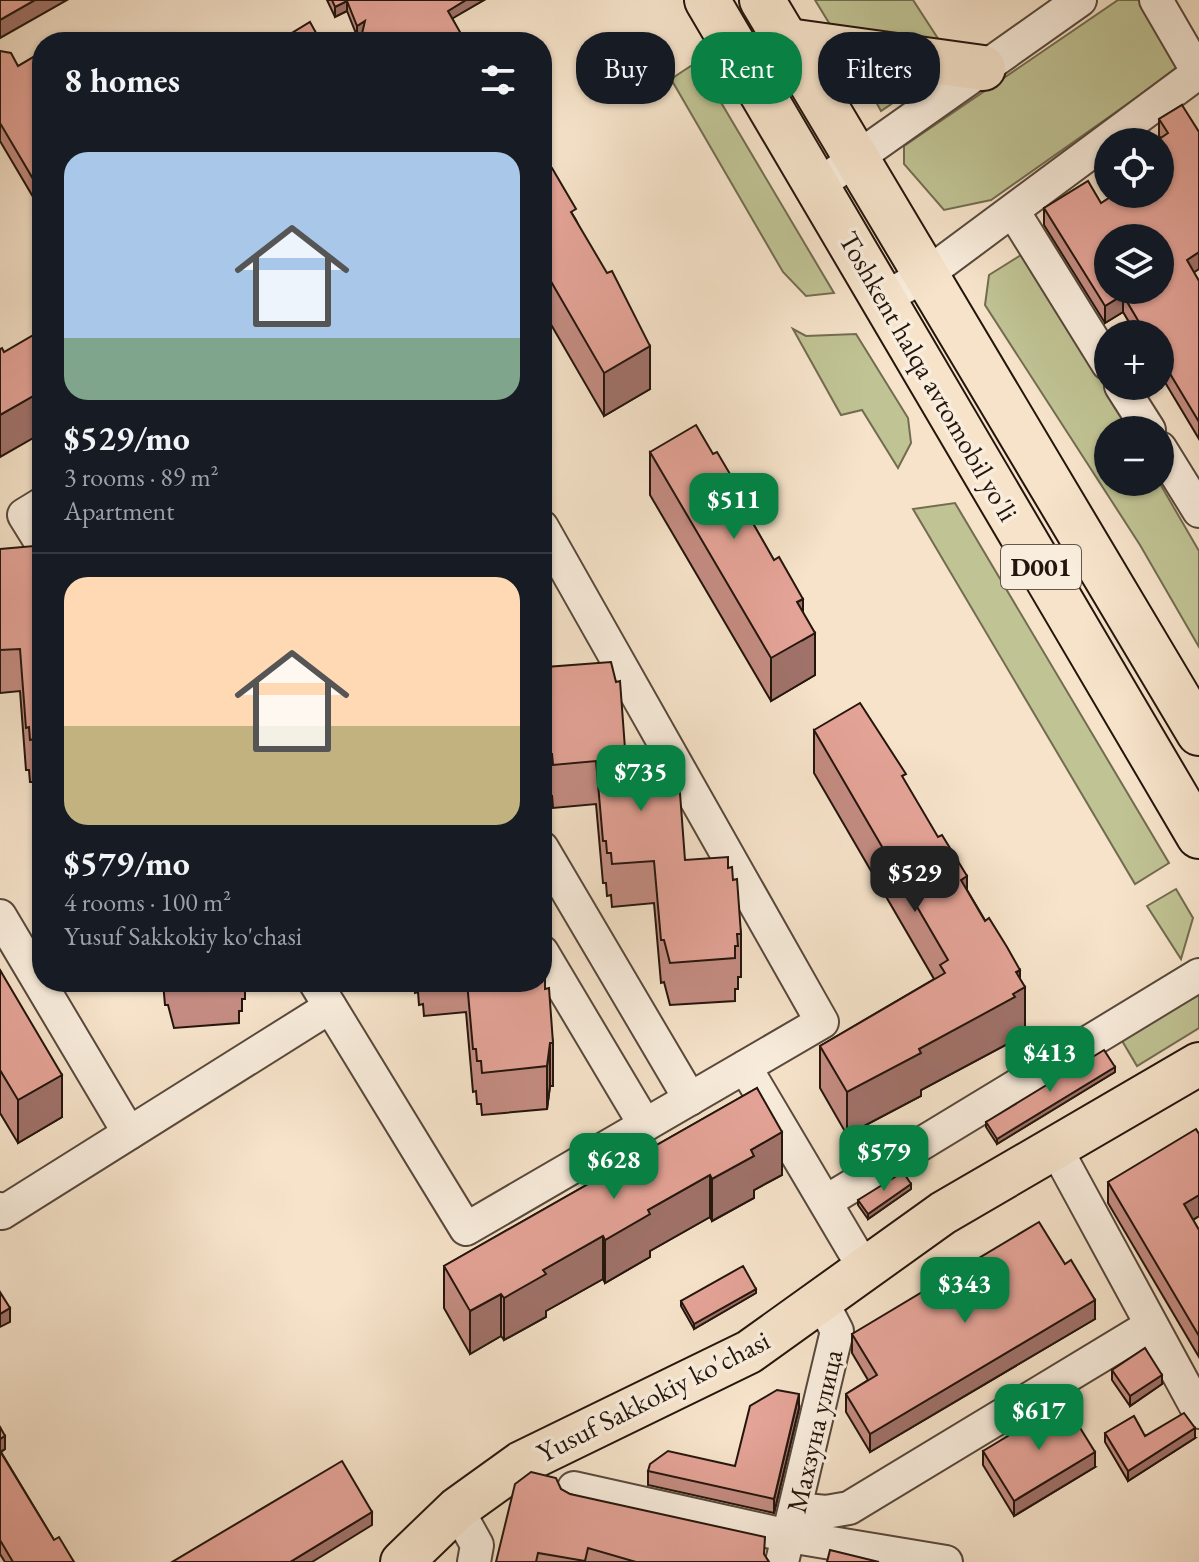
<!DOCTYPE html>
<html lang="en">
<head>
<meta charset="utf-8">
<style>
	:root { --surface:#171b24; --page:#242831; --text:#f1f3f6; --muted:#9ea1a6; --line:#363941; --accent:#0b8043 }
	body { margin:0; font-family:"EB Garamond",serif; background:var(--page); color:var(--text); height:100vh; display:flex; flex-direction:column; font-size:30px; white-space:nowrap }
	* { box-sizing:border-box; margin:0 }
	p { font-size:26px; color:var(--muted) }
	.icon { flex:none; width:44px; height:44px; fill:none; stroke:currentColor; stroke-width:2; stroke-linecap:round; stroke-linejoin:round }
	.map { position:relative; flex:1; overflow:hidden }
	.details { position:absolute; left:32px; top:32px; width:520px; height:960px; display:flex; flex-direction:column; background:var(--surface); border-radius:32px; box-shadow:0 2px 6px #0004 }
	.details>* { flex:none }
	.top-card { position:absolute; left:576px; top:32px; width:502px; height:72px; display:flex; gap:16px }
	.fabs { position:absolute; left:1094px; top:128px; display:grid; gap:16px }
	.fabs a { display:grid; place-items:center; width:80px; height:80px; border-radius:50%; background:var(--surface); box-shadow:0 2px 6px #0004; font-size:40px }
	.price { position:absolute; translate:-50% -68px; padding:0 18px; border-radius:16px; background:var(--accent); color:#fff; font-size:26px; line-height:52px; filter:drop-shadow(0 2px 4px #0008) }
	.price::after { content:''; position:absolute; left:50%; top:48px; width:24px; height:18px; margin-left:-12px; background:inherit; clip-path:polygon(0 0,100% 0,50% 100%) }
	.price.current { background:#222; color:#fff }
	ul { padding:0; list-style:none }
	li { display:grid; align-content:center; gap:16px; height:424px; padding:0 32px }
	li+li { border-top:2px solid var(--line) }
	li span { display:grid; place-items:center; height:248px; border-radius:24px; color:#555 }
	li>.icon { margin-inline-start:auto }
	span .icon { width:144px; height:144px; fill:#fffc; stroke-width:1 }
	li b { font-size:34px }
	h2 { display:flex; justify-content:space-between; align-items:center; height:96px; padding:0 32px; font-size:34px }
	.tag { padding:0 28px; border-radius:32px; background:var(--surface); box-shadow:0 2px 6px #0004; font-size:28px; line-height:72px }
	.tag.current { background:var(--accent); color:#fff }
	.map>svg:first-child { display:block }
	.green { fill:#c0c394; stroke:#726c50; stroke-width:2 }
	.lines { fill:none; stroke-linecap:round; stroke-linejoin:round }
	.minor-casing { stroke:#58483c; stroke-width:36 }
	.major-casing { stroke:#24150d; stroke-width:46 }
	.highway-casing { stroke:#24150d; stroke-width:48 }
	.minor { stroke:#f9eddd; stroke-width:32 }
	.major { stroke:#f6e3ca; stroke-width:42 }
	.highway { stroke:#f6e3ca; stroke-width:44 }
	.wall { fill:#c48c82; stroke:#24150d; stroke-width:2 }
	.shaded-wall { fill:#a0726a; stroke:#24150d; stroke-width:2 }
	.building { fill:#e4a397; stroke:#24150d; stroke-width:2; fill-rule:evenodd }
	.labels { text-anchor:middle; stroke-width:7; stroke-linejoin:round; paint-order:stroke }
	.shield { fill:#f9eddd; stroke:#64564b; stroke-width:2 }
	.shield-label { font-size:26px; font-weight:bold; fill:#24150d }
	.street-label { font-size:28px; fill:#24150d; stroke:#f9eddd }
</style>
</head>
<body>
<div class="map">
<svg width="1199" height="1562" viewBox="0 0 1199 1562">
	<rect width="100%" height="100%" fill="#f6e3ca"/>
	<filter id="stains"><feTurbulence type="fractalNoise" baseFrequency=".0025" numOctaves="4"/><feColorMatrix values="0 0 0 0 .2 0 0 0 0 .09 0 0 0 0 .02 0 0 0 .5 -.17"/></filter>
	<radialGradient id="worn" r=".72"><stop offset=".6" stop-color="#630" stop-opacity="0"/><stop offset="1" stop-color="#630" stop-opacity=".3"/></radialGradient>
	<g class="green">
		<path d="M 815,0 L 913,0 L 948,54 L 837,36 Z"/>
		<path d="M 1118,0 L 1139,0 L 1180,67 L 991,200 L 944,210 L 904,164 L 904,146 Z"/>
		<path d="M 852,58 L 944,68 L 881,111 Z"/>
		<path d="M 697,62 L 834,293 L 806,296 L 783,272 L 671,79 Z"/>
		<path d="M 1021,255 L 1038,269 L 1130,430 L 1108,430 L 1108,482 L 1159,482 L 1199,551 L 1199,647 L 1140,545 L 985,305 L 989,275 Z"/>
		<path d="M 793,329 L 806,336 L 856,334 L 908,418 L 911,443 L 898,468 L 862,410 L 841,415 Z"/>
		<path d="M 955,503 L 1169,863 L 1135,884 L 913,509 Z"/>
		<path d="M 1176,889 L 1193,918 L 1181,959 L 1147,906 Z"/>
		<path d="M 1199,995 L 1199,1028 L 1137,1066 L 1121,1039 Z"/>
	</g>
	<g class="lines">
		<g class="minor-casing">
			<g id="minor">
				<path d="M 1156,0 L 1199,74"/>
				<path d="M 817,186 L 1080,0"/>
				<path d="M 1013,211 L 1108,364"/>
				<path d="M 883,299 L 927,274 L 1199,72"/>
				<path d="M 1121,386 L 1149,430"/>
				<path d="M 1160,448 L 1199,511"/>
				<path d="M 42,504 L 24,515 L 42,544"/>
				<path d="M 542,848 L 690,1099"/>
				<path d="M 0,916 L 129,1133"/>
				<path d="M 542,952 L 645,1125"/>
				<path d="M 315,982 L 466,1229 L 822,1022 L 542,527"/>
				<path d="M 745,1067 L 864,1268"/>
				<path d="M 1055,1147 L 1199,1412"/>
				<path d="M 827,1201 L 1199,975"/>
				<path d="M 0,1209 L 2,1213 L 330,1007"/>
				<path d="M 574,1488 L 789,1536 L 946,1562"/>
				<path d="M 457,1509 L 477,1545 L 474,1562"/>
				<path d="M 795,1509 L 826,1512 L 849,1508 L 1150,1326"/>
				<path d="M 782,1562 L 837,1331 L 822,1302"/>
			</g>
		</g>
		<g class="major-casing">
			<path id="major" d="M 402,1562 L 457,1509 L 521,1463 L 749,1352 L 943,1213 L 1199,1064"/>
		</g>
		<g class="highway-casing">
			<g id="highway">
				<path d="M 707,0 L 1199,836"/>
				<path d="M 762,0 L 1199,733"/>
				<path d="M 788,41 L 983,68"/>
			</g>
		</g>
		<use href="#minor" class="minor"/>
		<use href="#major" class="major"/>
		<use href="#highway" class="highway"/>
	</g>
	<g class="wall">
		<path d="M 327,0 L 484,0 L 452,18 L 464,42 L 363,32 L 357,36 L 347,11 L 335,17 Z"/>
		<path d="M 0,51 L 18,66 L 42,52 L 42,212 L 0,141 Z"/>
		<path d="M 1182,105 L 1194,273 L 1199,281 L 1199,439 L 1160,374 L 1160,334 L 1136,334 L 1123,312 L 1105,323 L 1044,225 L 1044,208 L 1101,203 L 1160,194 L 1161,138 L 1159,136 L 1159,119 Z"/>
		<path d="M 542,164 L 576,220 L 650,389 L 604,416 L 542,309 Z"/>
		<path d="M 650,452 L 743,506 L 803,612 L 815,675 L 771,701 L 650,495 Z"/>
		<path d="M 0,549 L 40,568 L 42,568 L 42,793 L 35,794 L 34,782 L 30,782 L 29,770 L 26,770 L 20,691 L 0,693 Z"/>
		<path d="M 542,575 L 544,600 L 544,643 L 542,643 Z"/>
		<path d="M 542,688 L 626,762 L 685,860 L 728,868 L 733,880 L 741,934 L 741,977 L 738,977 L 738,989 L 735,989 L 735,1001 L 670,1005 L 664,982 L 661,983 L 654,903 L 612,907 L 611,895 L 607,896 L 606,883 L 603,883 L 596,804 L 553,808 L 552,796 L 548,797 L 542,748 Z"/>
		<path d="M 814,730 L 906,784 L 967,890 L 1020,979 L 1025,1029 L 1015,1035 L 1015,1040 L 921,1090 L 921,1096 L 847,1135 L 820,1088 L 820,1046 L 934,979 L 814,773 Z"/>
		<path d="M 0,970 L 62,1117 L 18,1143 L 0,1113 Z"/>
		<path d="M 163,982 L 245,982 L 245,999 L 242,999 L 242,1011 L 239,1011 L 239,1023 L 174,1028 L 168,1005 L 165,1005 Z"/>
		<path d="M 414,982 L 542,982 L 545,989 L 553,1043 L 553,1086 L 550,1086 L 547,1109 L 482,1115 L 481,1104 L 477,1104 L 476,1091 L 473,1092 L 466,1012 L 424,1016 L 423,1004 L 419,1005 L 418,992 L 415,993 Z"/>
		<path d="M 1115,1072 L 997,1144 L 986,1127 L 986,1122 Z"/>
		<path d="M 757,1088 L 782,1175 L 754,1190 L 754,1198 L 712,1221 L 710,1217 L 650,1251 L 650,1257 L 605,1283 L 603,1279 L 546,1311 L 546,1317 L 504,1340 L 501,1336 L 470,1354 L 444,1308 L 444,1266 Z"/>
		<path d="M 1199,1134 L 1199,1216 L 1193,1220 L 1199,1230 L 1199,1357 L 1108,1203 L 1108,1182 Z"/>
		<path d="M 911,1189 L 868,1219 L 858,1205 L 858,1200 Z"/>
		<path d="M 1065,1264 L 1095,1319 L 870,1452 L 846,1412 L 846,1394 L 868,1380 L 852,1353 L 852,1334 Z"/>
		<path d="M 756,1293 L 694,1329 L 681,1306 L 681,1301 Z"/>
		<path d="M 1112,1370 L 1162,1384 L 1130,1406 L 1112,1380 Z"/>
		<path d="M 799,1408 L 774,1513 L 648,1485 L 648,1471 L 735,1466 Z"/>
		<path d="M 0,1427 L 5,1449 L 1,1452 L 54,1540 L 74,1562 L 5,1562 L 0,1554 Z"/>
		<path d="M 1105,1433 L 1195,1438 L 1128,1481 L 1105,1442 Z"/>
		<path d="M 983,1451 L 1095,1467 L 1014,1516 L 983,1465 Z"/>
		<path d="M 561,1489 L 570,1494 L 765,1556 L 769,1562 L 496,1562 Z"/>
	</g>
	<g class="shaded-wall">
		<path d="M 35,0 L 67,0 L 0,38 L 0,20 Z"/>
		<path d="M 466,0 L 484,0 L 448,21 L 448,11 Z"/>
		<path d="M 347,1 L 347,11 L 335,17 L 335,7 Z"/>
		<path d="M 365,21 L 365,31 L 357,36 L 357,26 Z"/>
		<path d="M 1199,252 L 1199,269 L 1187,277 L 1187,260 Z"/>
		<path d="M 1123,295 L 1123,312 L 1105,323 L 1105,306 Z"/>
		<path d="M 650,346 L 650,389 L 604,416 L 604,373 Z"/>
		<path d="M 42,391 L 42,433 L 0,457 L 0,415 Z"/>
		<path d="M 803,599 L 803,640 L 815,633 L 815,675 L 771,701 L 771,658 L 797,602 Z"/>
		<path d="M 967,876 L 967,919 L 961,880 Z"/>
		<path d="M 1020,970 L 1020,989 L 1025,987 L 1025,1029 L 1015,1035 L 1015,1040 L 921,1090 L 921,1096 L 847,1135 L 847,1092 L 919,1049 Z"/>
		<path d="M 550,1043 L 550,1086 L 547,1109 L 547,1066 Z"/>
		<path d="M 1115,1067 L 1115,1072 L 997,1144 L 997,1139 Z"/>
		<path d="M 62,1075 L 62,1117 L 18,1143 L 18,1100 Z"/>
		<path d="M 782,1132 L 782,1175 L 754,1190 L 754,1198 L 712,1221 L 712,1179 L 751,1150 Z"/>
		<path d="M 710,1175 L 710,1217 L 650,1251 L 650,1257 L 605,1283 L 605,1240 L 648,1210 Z"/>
		<path d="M 911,1184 L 911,1189 L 868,1219 L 868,1214 Z"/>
		<path d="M 1199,1195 L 1199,1216 L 1184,1225 L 1184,1204 Z"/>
		<path d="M 603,1236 L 603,1279 L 546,1311 L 546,1317 L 504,1340 L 504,1298 L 543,1270 Z"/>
		<path d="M 756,1289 L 756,1293 L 694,1329 L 694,1324 Z"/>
		<path d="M 501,1294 L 501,1336 L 470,1354 L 470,1311 Z"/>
		<path d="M 1095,1300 L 1095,1319 L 870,1452 L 870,1434 Z"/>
		<path d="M 10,1308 L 10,1322 L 0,1327 L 0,1314 Z"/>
		<path d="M 1162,1375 L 1162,1384 L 1130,1406 L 1130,1396 Z"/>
		<path d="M 799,1394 L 799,1408 L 774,1513 L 774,1499 Z"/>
		<path d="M 1195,1428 L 1195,1438 L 1128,1481 L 1128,1471 Z"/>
		<path d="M 5,1436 L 5,1449 L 0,1452 L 0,1439 Z"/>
		<path d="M 1095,1452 L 1095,1467 L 1014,1516 L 1014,1501 Z"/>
		<path d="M 372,1512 L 372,1525 L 312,1562 L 290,1562 Z"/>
	</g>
	<g class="building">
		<path d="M 0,0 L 35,0 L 0,20 Z"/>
		<path d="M 332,0 L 466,0 L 448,11 L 464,39 L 458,42 L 360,42 L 365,21 L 357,26 L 347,1 L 335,7 Z"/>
		<path d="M 310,22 L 320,40 L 316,42 L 277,42 Z"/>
		<path d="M 68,36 L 72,42 L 58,42 Z"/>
		<path d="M 0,51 L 11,53 L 18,66 L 42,52 L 42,194 L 0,123 Z"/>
		<path d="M 1182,105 L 1199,132 L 1199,252 L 1187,260 L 1199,281 L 1199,422 L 1160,357 L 1160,334 L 1146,334 L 1123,295 L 1105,306 L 1044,208 L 1088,181 L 1101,203 L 1115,194 L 1160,194 L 1160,166 L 1164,163 L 1160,157 L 1160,142 L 1155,142 L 1168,133 L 1159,119 ZM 1108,238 L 1160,238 L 1160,290 L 1108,290 Z"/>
		<path d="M 542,164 L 546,171 L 552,168 L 576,209 L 571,212 L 607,273 L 612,271 L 650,346 L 604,373 L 542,266 Z"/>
		<path d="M 42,330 L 42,391 L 0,415 L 0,349 L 2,348 L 4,352 Z"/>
		<path d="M 696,425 L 713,454 L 717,452 L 743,496 L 739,499 L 774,560 L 779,557 L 803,599 L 797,602 L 815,633 L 771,658 L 650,452 Z"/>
		<path d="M 34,546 L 40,568 L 42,568 L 42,751 L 35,751 L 34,739 L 30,740 L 29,727 L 26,728 L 20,649 L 0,650 L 0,549 Z"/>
		<path d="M 542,575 L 544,600 L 542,600 Z"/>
		<path d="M 611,662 L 616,682 L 620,681 L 626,762 L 669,758 L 675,780 L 679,780 L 685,860 L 728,857 L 728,868 L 732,867 L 733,880 L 737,879 L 741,934 L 737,934 L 738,946 L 735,946 L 735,958 L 670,963 L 664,940 L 661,940 L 654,861 L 612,864 L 611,853 L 607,853 L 606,841 L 603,841 L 596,761 L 553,765 L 552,754 L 548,754 L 542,705 L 542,688 L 543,688 L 546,667 Z"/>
		<path d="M 860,703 L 906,774 L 902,776 L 938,837 L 942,835 L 967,876 L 961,880 L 985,921 L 989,918 L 1007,947 L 1020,970 L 1016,972 L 1025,987 L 1013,994 L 1015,997 L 919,1049 L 921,1053 L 847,1092 L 820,1046 L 945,973 L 940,965 L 948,960 L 814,730 Z"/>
		<path d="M 0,970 L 62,1075 L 18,1100 L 0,1070 Z"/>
		<path d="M 542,976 L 545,976 L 545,989 L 549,988 L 553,1043 L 550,1043 L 547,1066 L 482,1073 L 481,1061 L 477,1061 L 476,1049 L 473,1049 L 467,982 L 542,982 Z"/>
		<path d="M 173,982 L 222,982 L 174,985 Z"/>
		<path d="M 1104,1050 L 1115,1067 L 997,1139 L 986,1122 Z"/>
		<path d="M 757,1088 L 782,1132 L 751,1150 L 754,1156 L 712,1179 L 710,1175 L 648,1210 L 650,1214 L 605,1240 L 603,1236 L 543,1270 L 546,1274 L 504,1298 L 501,1294 L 470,1311 L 444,1266 Z"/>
		<path d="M 1196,1129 L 1199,1134 L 1199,1195 L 1184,1204 L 1199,1230 L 1199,1336 L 1108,1182 Z"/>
		<path d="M 903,1172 L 911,1184 L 868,1214 L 858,1200 Z"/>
		<path d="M 1039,1222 L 1065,1264 L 1071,1260 L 1095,1300 L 870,1434 L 846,1394 L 877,1375 L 852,1334 Z"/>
		<path d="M 743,1266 L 756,1289 L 694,1324 L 681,1301 Z"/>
		<path d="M 0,1292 L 10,1308 L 0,1314 Z"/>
		<path d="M 1145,1348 L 1162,1375 L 1130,1396 L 1112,1370 Z"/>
		<path d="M 777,1390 L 799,1394 L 774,1499 L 648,1471 L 650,1464 L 668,1451 L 735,1466 L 750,1406 Z"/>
		<path d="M 1064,1402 L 1095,1452 L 1014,1501 L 983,1451 Z"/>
		<path d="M 1184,1413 L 1195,1428 L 1128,1471 L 1105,1433 L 1134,1416 L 1145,1436 Z"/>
		<path d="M 0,1427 L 5,1436 L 0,1439 Z"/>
		<path d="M 0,1451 L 54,1540 L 59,1537 L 74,1562 L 13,1562 L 0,1540 Z"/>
		<path d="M 342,1461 L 372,1512 L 290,1562 L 172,1562 Z"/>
		<path d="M 531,1472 L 556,1478 L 561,1489 L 570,1494 L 765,1537 L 764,1554 L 769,1562 L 636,1562 L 588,1548 L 585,1561 L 538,1553 L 536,1562 L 496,1562 L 515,1484 Z"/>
		<path d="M 830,1550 L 879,1562 L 827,1562 Z"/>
	</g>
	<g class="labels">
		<rect class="shield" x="1001" y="545" width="80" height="44" rx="6"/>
		<g class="shield-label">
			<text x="1041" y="576">D001</text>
		</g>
		<g class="street-label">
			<text transform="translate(929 376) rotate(60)" y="10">Toshkent halqa avtomobil yo'li</text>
			<text transform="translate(653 1396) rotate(-27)" y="10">Yusuf Sakkokiy ko'chasi</text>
			<text transform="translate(814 1431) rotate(-77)" y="10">Махзуна улица</text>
		</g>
	</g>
	<rect width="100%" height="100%" filter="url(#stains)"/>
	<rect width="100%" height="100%" fill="url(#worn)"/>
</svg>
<div class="fabs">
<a><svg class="icon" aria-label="locate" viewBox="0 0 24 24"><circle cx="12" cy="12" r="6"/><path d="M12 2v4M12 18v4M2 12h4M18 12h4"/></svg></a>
<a><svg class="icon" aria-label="layers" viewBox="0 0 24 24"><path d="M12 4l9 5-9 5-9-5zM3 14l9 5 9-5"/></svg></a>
<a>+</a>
<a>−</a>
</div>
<b class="price" style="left:734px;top:541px">$511</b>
<b class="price" style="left:641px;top:813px">$735</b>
<b class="price current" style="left:915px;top:914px">$529</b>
<b class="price" style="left:1050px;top:1094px">$413</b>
<b class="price" style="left:884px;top:1193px">$579</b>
<b class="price" style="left:614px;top:1201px">$628</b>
<b class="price" style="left:965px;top:1325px">$343</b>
<b class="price" style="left:1039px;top:1452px">$617</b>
<div class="top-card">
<a class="tag">Buy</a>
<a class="tag current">Rent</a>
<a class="tag">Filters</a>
</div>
<section class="details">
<h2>8 homes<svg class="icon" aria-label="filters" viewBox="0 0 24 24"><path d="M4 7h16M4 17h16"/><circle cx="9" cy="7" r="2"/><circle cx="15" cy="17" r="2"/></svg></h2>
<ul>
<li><span style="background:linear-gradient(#a9c7e8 75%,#7fa58c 0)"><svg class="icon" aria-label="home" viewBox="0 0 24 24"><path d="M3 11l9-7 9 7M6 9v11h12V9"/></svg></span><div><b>$529/mo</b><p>3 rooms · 89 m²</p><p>Apartment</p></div></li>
<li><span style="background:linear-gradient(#ffd9b3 60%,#c2b280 0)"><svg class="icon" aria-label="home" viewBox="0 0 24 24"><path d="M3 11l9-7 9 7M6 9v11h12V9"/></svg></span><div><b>$579/mo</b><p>4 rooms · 100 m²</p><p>Yusuf Sakkokiy ko'chasi</p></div></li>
</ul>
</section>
</div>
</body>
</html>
